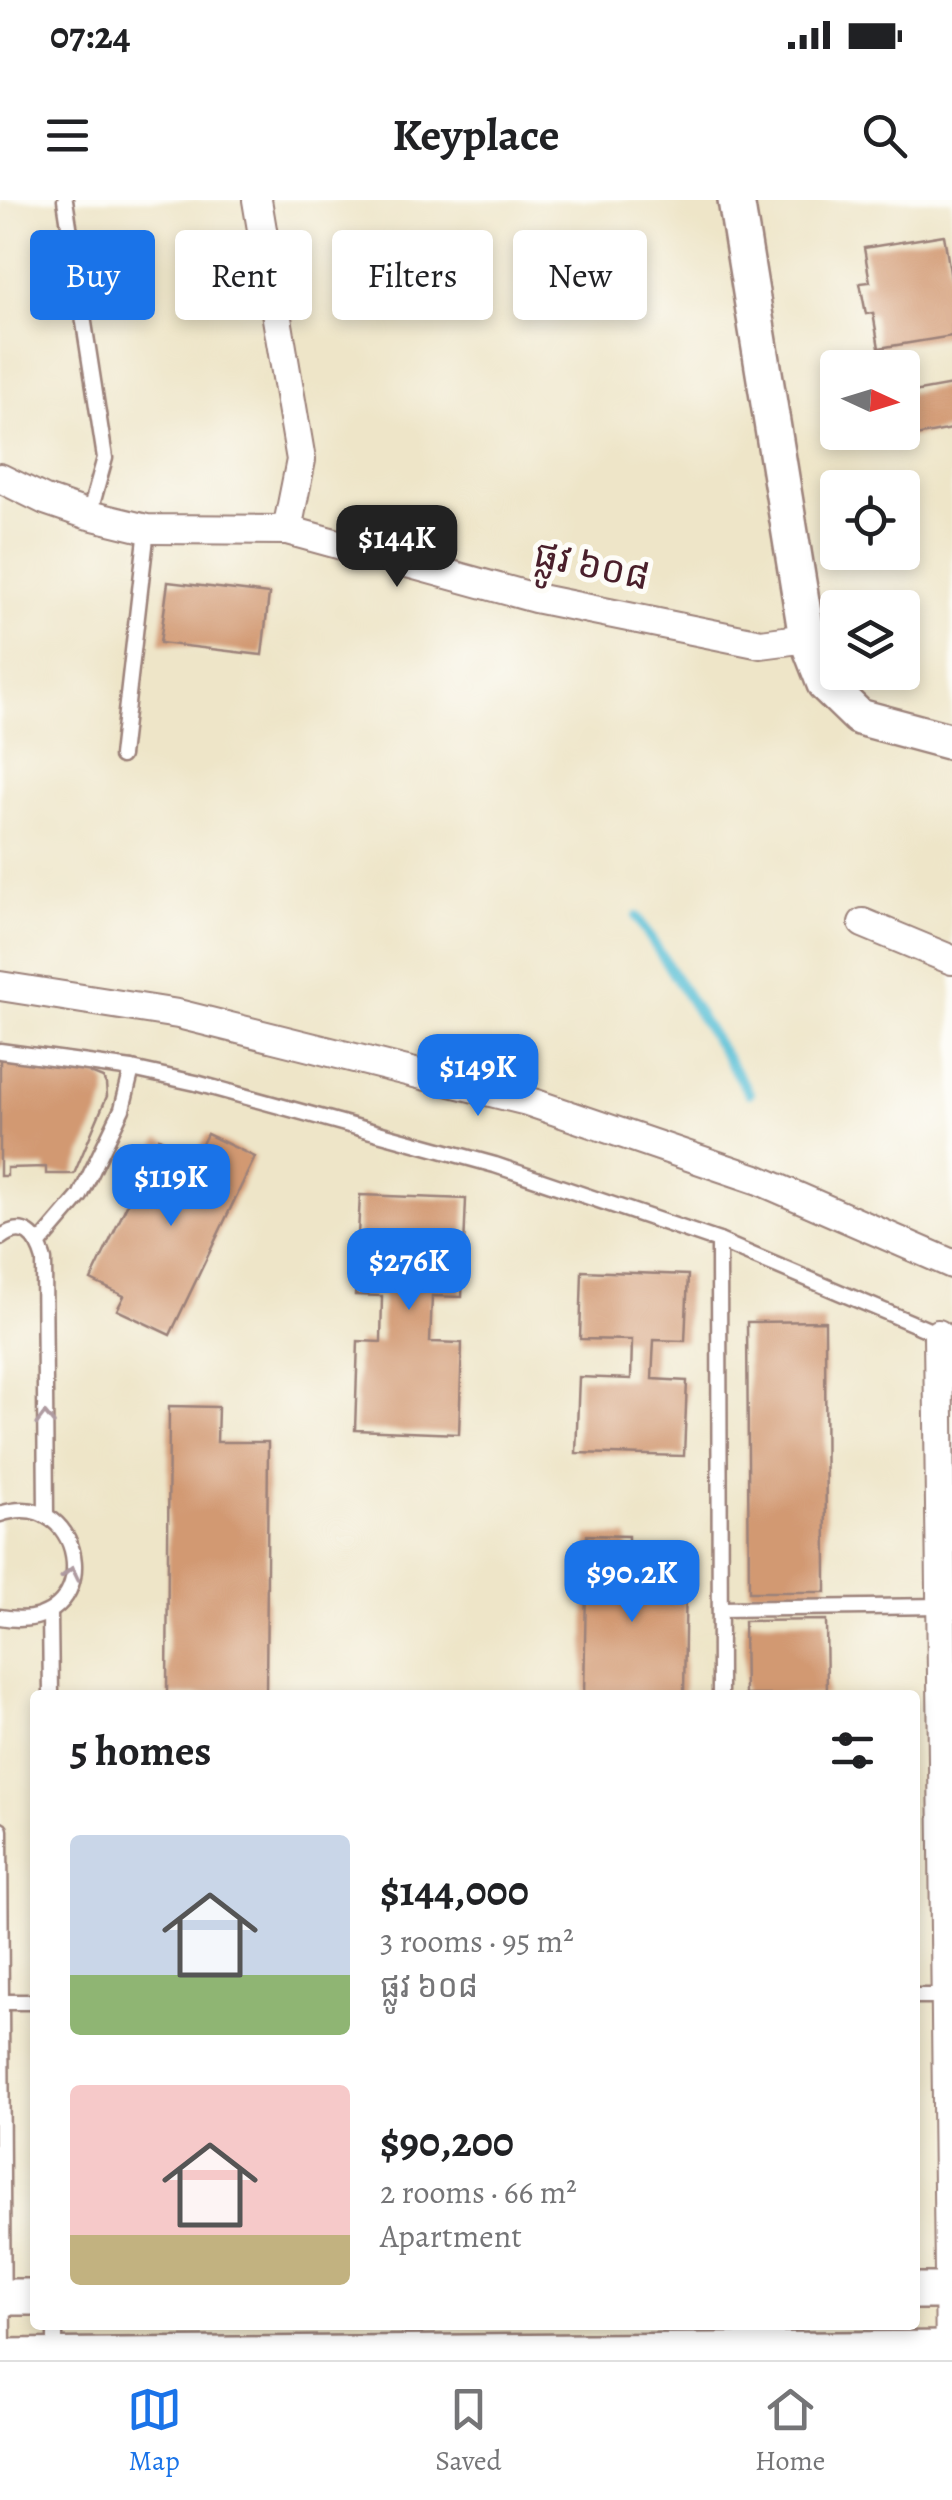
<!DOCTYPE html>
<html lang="en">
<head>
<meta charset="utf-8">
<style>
	:root { --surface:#fff; --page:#f2f2f2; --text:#202124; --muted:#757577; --line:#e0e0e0; --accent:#1a73e8 }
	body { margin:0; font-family:Alegreya,"Noto Sans Khmer",serif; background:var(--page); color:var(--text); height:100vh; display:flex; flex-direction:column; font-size:38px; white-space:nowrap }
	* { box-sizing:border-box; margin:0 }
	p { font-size:32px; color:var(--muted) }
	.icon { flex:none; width:55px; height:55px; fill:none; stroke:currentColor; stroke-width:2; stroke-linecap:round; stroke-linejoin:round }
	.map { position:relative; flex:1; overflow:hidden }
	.sheet { position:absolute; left:30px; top:1490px; width:890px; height:640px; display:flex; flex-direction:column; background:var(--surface); border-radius:10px; box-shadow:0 5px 15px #0003 }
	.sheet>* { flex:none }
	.hud { position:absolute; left:30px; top:30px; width:892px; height:90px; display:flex; gap:20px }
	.needle { width:65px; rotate:94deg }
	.fabs { position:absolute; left:820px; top:150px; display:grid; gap:20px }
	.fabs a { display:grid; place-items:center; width:100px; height:100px; border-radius:10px; background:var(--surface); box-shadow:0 5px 15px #0003; font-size:50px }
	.price { position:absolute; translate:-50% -85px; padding:0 22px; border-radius:20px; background:var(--accent); color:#fff; font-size:32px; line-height:65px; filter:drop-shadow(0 2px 5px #0008) }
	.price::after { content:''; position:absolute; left:50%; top:60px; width:30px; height:22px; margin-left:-15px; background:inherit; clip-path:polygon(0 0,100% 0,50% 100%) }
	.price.selected { background:#222; color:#fff }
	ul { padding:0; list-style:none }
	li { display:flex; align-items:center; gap:30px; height:250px; padding:0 40px }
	li span { display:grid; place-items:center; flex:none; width:280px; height:200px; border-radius:10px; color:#555 }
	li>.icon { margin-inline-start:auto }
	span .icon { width:120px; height:120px; fill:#fffc; stroke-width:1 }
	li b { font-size:42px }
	h2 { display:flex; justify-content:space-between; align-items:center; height:120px; padding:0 40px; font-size:42px }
	.tag { padding:0 35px; border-radius:10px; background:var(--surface); box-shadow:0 5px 15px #0003; font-size:35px; line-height:90px }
	.tag.selected { background:var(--accent); color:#fff }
	.status { display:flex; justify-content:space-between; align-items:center; height:70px; padding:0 50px; background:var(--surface); direction:ltr }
	.status svg { height:28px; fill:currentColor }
	header { display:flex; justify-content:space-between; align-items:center; height:130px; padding:0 40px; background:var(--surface); font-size:45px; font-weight:700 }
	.tab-bar { display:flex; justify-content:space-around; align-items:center; height:140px; border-top:2px solid var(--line); background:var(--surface); font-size:28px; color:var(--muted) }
	.tab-bar a { display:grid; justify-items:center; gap:5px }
	.tab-bar .selected { color:var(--accent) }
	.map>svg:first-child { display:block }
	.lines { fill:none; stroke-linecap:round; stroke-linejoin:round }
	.stream { stroke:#58bfd6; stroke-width:10 }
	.building { fill:#d29972 }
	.service-casing { stroke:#9c827a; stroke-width:19 }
	.minor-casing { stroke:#9c827a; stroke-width:32 }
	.tertiary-casing { stroke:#9c827a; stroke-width:40 }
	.service { stroke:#fff; stroke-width:14 }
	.minor { stroke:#fff; stroke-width:28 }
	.tertiary { stroke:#fff; stroke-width:35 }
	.oneway { stroke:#ae9aa0 }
	.labels { text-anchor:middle; stroke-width:10; stroke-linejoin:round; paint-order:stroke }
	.street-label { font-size:38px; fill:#4a1f2b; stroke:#fdfcf7 }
</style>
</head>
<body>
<div class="status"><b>07:24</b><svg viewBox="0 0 49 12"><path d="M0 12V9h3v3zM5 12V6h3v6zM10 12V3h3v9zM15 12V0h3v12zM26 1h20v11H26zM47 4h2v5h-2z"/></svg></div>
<header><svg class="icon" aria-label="menu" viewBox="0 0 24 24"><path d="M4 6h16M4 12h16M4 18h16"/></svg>Keyplace<svg class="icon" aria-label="search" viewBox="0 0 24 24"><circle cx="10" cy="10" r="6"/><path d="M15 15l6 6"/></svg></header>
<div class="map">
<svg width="952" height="2160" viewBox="0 0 952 2160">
	<rect width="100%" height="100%" fill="#fdfcf7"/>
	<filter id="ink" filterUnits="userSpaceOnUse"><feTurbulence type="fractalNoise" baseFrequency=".01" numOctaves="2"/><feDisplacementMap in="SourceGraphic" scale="20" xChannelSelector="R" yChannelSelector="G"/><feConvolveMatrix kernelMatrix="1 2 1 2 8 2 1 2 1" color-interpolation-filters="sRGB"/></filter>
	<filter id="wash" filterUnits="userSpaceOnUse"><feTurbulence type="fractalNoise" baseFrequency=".0048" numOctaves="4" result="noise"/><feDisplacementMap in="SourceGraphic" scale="40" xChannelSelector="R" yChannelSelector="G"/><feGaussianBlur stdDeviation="2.25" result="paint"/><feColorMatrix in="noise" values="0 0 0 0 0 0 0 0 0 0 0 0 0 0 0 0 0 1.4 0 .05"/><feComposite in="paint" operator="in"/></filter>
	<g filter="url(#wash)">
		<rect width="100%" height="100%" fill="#eee5c8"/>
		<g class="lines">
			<path class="stream" d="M 637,717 L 749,893"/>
		</g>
		<g id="blocks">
			<g class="building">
				<path d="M 944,35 L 952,85 L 952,136 L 879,148 L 873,113 L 866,114 L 860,83 L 870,82 L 864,48 Z"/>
				<path d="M 952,185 L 952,229 L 889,241 L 887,232 L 902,232 L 902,194 Z"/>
				<path d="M 168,382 L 269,394 L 262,455 L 160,443 Z"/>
				<path d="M 0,859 L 63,866 L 90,866 L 90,873 L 103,878 L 106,884 L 107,896 L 74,974 L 46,974 L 46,967 L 7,968 L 7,976 L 0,976 Z"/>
				<path d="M 207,934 L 255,957 L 170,1135 L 117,1110 L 124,1096 L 91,1080 L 159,938 L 196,956 Z"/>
				<path d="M 360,995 L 466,999 L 462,1097 L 432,1096 L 430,1142 L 462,1143 L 459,1234 L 355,1230 L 358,1141 L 381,1142 L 382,1096 L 355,1095 Z"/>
				<path d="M 582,1071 L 688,1075 L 685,1141 L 654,1140 L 652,1179 L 687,1181 L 684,1256 L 576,1253 L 579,1177 L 631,1179 L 632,1140 L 580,1139 Z"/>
				<path d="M 825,1121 L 826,1392 L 749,1392 L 747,1122 Z"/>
				<path d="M 169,1206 L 218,1207 L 217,1242 L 268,1242 L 266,1495 L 167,1495 Z"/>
				<path d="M 587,1335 L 628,1336 L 628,1371 L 686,1372 L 684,1495 L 584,1495 Z"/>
				<path d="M 826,1420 L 827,1495 L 745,1495 L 744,1421 Z"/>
			</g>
		</g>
	</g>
	<g filter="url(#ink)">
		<use href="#blocks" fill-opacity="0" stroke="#9c827a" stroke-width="2.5"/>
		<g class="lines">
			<g class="service-casing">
				<g id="service">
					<path d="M 65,0 L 105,258 L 89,315"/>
					<path d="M 121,556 L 147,329"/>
					<path d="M 0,851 L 132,869 L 196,883 L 495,965 L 719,1041 L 938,1134"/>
					<path d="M 0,1038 C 24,1020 37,1036 44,1060 L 46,1316"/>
					<path d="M 719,1041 L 720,1495"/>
					<path d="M 39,1044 L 80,996 L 122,909 L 132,869"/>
					<path d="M 0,1314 C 89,1284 108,1437 0,1417"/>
					<path d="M 720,1409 L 942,1406"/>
					<path d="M 50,1413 L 51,1495"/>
					<path d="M 0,1630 L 3,2154"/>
					<path d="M 915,1796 L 946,1796"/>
					<path d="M 0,1802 L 35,1802"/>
					<path d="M 55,2154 L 55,2125"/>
				</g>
			</g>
			<g class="minor-casing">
				<g id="minor">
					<path d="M 257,0 L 301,260 L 287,330"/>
					<path d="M 0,278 L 45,300 L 89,315 L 147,329 L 287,330 L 535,398 L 761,444 L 807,438"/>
					<path d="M 863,723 L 952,760"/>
					<path d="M 0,786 L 178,814 L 527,901 L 759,980 L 952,1064"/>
					<path d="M 938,1134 L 950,2160"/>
				</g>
			</g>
			<g class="tertiary-casing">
				<g id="tertiary">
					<path d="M 736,0 L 807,438 L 825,484 L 859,517 L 952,542"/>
					<path d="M 915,2091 L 952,2091"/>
					<path d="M 0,2097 L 35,2097"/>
					<path d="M 0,2157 L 952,2149"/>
				</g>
			</g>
			<use href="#service" class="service"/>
			<use href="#minor" class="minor"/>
			<use href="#tertiary" class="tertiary"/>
		</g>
		<defs><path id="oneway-chevron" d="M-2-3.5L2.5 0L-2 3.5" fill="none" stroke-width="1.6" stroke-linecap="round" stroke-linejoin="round" transform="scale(2.5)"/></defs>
		<g class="oneway">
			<use href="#oneway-chevron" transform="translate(45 1219) rotate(-91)"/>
			<use href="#oneway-chevron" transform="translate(71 1374) rotate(-78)"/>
		</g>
	</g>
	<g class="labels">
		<g class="street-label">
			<text transform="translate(592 365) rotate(12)" y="13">ផ្លូវ ៦០៨</text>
		</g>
	</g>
</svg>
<div class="fabs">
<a><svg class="needle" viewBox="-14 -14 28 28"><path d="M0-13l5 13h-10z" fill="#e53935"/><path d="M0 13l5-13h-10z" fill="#757577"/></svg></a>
<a><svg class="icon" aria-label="locate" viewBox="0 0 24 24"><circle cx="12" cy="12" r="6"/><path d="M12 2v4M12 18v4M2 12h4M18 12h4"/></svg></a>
<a><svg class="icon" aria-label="layers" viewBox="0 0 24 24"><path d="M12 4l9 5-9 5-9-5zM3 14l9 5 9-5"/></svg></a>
</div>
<b class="price selected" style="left:397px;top:390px">$144K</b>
<b class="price" style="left:478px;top:919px">$149K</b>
<b class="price" style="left:171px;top:1029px">$119K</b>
<b class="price" style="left:409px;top:1113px">$276K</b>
<b class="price" style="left:632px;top:1425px">$90.2K</b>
<div class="hud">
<a class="tag selected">Buy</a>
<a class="tag">Rent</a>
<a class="tag">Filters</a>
<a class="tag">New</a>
</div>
<section class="sheet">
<h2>5 homes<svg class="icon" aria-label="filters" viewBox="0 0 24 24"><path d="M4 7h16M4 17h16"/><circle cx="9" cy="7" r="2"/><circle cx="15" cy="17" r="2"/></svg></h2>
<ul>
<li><span style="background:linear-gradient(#c9d6e8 70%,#8fb573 0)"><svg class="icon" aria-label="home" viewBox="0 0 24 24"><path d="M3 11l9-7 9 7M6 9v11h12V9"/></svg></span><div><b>$144,000</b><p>3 rooms · 95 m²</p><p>ផ្លូវ ៦០៨</p></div></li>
<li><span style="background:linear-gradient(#f6c9c9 75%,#c2b280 0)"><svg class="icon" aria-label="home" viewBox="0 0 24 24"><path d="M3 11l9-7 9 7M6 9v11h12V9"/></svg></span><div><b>$90,200</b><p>2 rooms · 66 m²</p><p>Apartment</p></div></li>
</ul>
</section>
</div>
<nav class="tab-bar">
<a class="selected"><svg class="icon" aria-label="map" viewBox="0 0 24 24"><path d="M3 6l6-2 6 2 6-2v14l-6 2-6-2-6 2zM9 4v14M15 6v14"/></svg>Map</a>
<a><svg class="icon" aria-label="saved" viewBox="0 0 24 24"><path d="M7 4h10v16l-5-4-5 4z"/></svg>Saved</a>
<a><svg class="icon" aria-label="home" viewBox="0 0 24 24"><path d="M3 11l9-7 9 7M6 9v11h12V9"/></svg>Home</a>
</nav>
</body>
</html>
